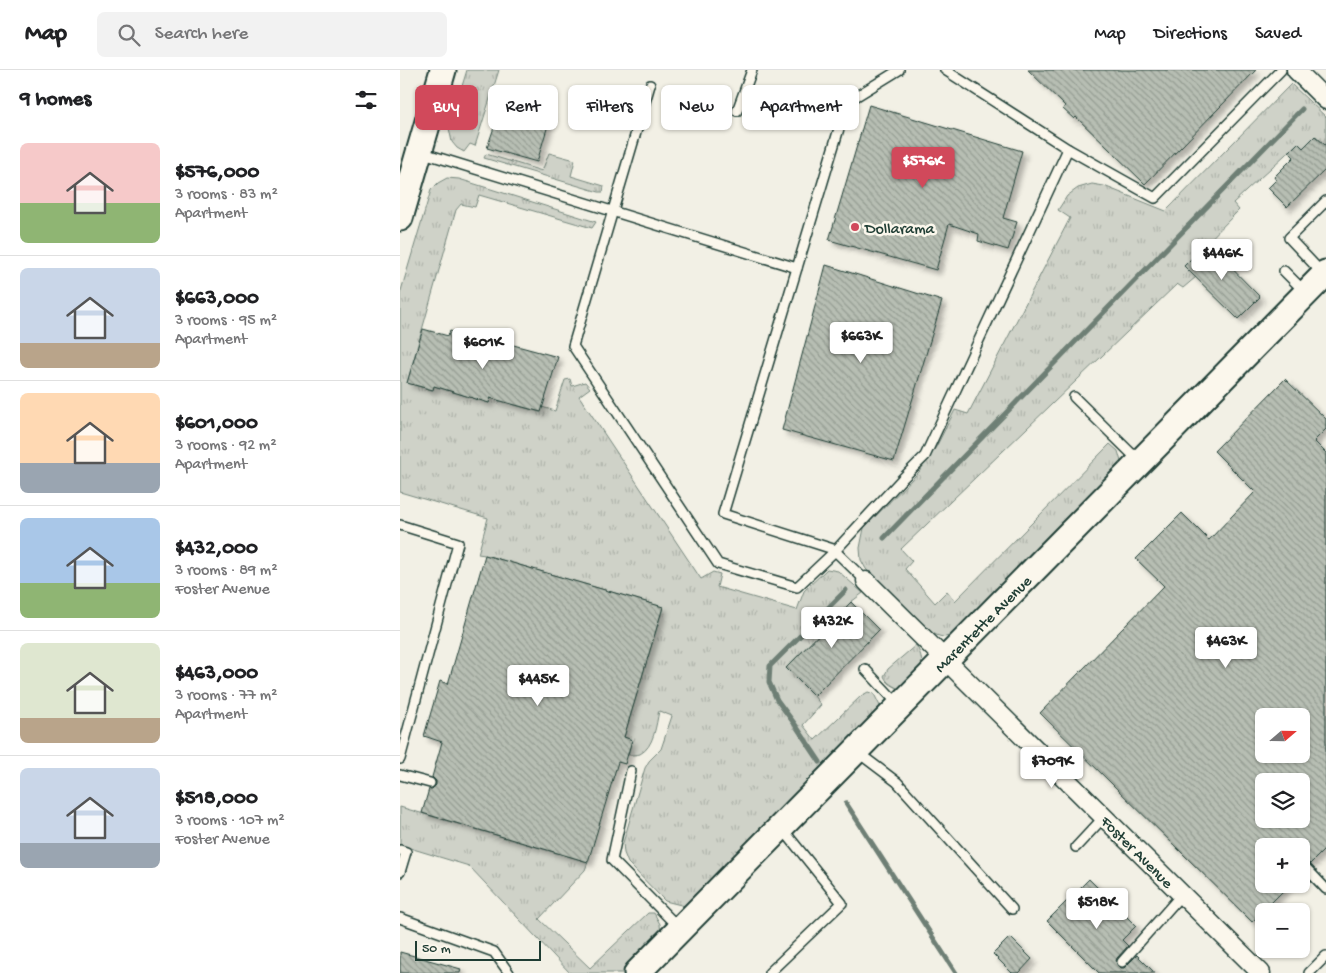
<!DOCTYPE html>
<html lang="en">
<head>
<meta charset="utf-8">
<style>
	:root { --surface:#fff; --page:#f2f2f2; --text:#202124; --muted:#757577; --line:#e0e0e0; --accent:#d1495b }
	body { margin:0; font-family:"Gochi Hand",sans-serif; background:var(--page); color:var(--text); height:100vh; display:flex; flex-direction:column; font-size:19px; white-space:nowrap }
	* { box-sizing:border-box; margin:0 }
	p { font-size:16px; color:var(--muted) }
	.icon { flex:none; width:28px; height:28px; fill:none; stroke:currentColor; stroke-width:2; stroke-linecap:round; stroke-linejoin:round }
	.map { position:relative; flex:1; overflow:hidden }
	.sheet { display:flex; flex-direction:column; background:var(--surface); width:400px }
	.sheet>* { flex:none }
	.hud { position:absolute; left:15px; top:15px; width:475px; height:45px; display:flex; gap:10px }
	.needle { width:32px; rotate:70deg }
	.tools { position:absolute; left:855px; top:638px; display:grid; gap:10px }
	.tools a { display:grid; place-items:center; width:55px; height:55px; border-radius:8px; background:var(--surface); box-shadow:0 1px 4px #0004; font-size:25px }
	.scale { position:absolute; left:15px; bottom:12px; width:126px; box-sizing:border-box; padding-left:5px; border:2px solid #1f3d34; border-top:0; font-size:14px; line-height:18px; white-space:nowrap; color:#1f3d34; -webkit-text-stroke:4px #fbf7ec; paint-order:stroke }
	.price { position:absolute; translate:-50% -42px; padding:0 11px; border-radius:5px; background:#fff; color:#222; font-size:16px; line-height:32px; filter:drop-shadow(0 1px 2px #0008) }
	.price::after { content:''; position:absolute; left:50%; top:30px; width:15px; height:11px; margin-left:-8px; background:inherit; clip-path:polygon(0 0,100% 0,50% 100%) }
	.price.active { background:var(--accent); color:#fff }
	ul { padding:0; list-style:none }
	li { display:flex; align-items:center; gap:15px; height:125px; padding:0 20px }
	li+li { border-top:1px solid var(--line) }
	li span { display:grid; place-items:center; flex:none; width:140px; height:100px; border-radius:8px; color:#555 }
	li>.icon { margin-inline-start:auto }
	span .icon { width:60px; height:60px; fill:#fffc; stroke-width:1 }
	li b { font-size:21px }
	h2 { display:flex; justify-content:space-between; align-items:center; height:60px; padding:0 20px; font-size:21px }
	.chip { padding:0 18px; border-radius:8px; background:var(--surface); box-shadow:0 1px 4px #0004; font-size:18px; line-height:45px }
	.chip.active { background:var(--accent); color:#fff }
	header { display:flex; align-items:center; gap:30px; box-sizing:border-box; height:70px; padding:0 25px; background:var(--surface); border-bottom:1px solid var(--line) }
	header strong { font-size:24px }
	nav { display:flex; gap:28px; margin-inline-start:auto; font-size:18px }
	.search { width:350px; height:45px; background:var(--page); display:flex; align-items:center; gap:12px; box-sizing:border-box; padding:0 18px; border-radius:8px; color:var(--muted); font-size:19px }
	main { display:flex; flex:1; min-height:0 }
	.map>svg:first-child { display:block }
	.grass { fill:url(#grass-tufts); stroke:#77887e }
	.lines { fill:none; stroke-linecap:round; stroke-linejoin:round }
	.stream { stroke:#6e7f75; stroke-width:5 }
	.building { fill:url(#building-back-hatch); stroke:#1f3d34; fill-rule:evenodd; filter:url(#shadow) }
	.lane-casing { stroke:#1f3d34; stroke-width:12 }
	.street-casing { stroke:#1f3d34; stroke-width:21 }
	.secondary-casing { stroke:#1f3d34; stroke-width:29 }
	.lane { stroke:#fbf7ec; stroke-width:9 }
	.street { stroke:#fbf7ec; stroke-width:18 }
	.secondary { stroke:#fbf7ec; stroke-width:25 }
	.poi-dot { fill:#d1495b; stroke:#fbf7ec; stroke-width:2 }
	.labels { text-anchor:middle; stroke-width:5; stroke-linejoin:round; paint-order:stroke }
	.poi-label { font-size:16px; fill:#1f3d34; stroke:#fbf7ec; text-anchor:start }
	.street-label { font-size:16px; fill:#1f3d34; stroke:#fbf7ec }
</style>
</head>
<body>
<header>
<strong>Map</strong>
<div class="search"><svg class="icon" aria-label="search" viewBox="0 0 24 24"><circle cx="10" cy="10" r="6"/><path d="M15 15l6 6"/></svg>Search here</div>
<nav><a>Map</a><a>Directions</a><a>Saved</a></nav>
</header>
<main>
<section class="sheet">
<h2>9 homes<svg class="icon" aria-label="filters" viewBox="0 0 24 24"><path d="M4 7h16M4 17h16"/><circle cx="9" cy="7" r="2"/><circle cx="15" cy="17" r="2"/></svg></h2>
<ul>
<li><span style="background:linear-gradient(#f6c9c9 60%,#8fb573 0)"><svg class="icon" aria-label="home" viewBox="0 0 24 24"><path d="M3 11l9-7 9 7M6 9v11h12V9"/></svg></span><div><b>$576,000</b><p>3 rooms · 83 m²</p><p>Apartment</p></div></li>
<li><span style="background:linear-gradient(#c9d6e8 75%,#b9a48a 0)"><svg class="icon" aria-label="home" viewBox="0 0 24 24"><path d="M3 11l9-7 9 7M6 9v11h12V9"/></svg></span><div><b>$663,000</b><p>3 rooms · 95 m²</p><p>Apartment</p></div></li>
<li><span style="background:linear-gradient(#ffd9b3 70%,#9aa5b1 0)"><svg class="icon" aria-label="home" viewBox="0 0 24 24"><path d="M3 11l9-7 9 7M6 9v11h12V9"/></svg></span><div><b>$601,000</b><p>3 rooms · 92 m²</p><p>Apartment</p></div></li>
<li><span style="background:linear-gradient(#a9c7e8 65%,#8fb573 0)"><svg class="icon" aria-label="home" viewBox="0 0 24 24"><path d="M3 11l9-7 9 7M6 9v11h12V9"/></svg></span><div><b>$432,000</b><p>3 rooms · 89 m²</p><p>Foster Avenue</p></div></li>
<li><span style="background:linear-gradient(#dfe7d0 75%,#b9a48a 0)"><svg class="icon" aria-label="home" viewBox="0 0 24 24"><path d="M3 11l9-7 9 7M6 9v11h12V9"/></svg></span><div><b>$463,000</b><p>3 rooms · 77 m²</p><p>Apartment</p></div></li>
<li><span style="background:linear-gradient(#c9d6e8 75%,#9aa5b1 0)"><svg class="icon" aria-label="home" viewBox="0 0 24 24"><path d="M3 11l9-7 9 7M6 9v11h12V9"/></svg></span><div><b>$518,000</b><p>3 rooms · 107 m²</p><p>Foster Avenue</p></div></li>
</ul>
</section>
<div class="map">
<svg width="926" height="903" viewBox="0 0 926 903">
	<defs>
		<pattern id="grass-tufts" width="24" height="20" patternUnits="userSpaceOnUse" patternTransform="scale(1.25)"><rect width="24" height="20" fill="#cfd2c8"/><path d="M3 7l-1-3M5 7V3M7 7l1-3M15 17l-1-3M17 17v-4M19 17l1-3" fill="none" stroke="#b1b5ac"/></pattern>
		<pattern id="building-back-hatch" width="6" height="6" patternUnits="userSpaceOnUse" patternTransform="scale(1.25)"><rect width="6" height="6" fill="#b7beb3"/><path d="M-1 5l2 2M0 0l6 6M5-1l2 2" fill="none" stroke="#949c92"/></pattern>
		<filter id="shadow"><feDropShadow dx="4.5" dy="4.5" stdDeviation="2.5" flood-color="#0004"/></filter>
	</defs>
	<rect width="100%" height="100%" fill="#f2f0e5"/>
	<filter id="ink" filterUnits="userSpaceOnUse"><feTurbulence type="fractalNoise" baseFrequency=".02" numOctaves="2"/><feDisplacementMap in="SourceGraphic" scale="10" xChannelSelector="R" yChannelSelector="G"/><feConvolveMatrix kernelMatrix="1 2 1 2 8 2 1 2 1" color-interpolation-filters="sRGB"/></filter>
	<g filter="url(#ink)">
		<g class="grass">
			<path d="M 67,0 L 99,0 L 75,76 L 70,74 L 64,82 L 57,78 L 52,72 L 49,58 Z"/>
			<path d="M 891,14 L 926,47 L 926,76 L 916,66 L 903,78 L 898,73 L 833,133 L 839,140 L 784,196 L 796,207 L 783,218 L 777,214 L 501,479 L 512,491 L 505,499 L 535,533 L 547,521 L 555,531 L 710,374 L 718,381 L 722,395 L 558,563 C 544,569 540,568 528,560 L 466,499 L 461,490 L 460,478 L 464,458 L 519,402 L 536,377 L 555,340 L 568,344 L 670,148 L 658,140 L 667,126 L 678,118 L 692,114 L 704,116 L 766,141 Z"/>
			<path d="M 149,83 L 175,90 L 171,106 L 204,116 L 203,122 L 199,122 L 84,88 L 86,84 L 142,101 Z"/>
			<path d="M 47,108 L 59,109 L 196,152 L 192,158 L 79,125 L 75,137 L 61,134 L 56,140 L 7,313 L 32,320 L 34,316 L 89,333 L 90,328 L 140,342 L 142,337 L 155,341 L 165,310 L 170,309 L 172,316 L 185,312 L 190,318 L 179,326 L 301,509 L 313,502 L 320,504 L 317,517 L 397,540 L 404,521 L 427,499 L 438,501 L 463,523 L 451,532 L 386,598 L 414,626 L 421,635 L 403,655 L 415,670 L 461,626 L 468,622 L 474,624 L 482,640 L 289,837 L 265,831 L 228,793 L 224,783 L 223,773 L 245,698 L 249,691 L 261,679 L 272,646 L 259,641 C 256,655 254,677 240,684 C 237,685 231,685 228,685 L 232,670 L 224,667 L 263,537 L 85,485 L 78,484 L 88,448 L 0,422 L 0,224 L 31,120 L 38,113 Z"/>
			<path d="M 516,575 C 529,597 517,604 501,620 C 494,616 487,614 484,606 L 488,599 Z"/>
			<path d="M 0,737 L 188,792 L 185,800 L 139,849 L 190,898 L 248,843 L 254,843 L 260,854 L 261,866 L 225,903 L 170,903 L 69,796 L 0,775 Z"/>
		</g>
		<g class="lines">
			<g class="stream">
				<path d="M 484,468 L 902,39"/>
				<path d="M 420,692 L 394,653 L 377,630 L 369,612 L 370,596 L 446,520"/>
				<path d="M 446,733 L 556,903"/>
			</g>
		</g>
		<g class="building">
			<path d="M 628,0 L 856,0 L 745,114 L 676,47 L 674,49 L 663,39 L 665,36 Z"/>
			<path d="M 103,31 L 151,45 L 137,92 L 87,78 Z"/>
			<path d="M 469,35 L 622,81 L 603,148 L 617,152 L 608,180 L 578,171 L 579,164 L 549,154 L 536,200 L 429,170 Z"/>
			<path d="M 915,66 L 926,76 L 926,99 L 887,137 L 868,118 L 876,110 L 874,107 L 894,87 L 889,82 L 898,73 L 903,78 Z"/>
			<path d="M 807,173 L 860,227 L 838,249 L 784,196 Z"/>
			<path d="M 426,195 L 542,231 L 494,391 L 382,360 Z"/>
			<path d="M 23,259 L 48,266 L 50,261 L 104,277 L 106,273 L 158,287 L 141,342 L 90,328 L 89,333 L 34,316 L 33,320 L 7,313 Z"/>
			<path d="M 885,309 L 926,349 L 926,359 L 914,371 L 926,383 L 926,778 L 910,794 L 905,792 L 901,794 L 901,776 L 864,776 L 864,814 L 890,814 L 852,852 L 640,643 L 764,516 L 736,489 L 782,443 L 809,470 L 855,422 L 814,381 ZM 864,646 L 901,646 L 901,684 L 864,684 ZM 864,711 L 901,711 L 901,749 L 864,749 Z"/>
			<path d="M 85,485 L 263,537 L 224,667 L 232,670 L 225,694 L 218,692 L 188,792 L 22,743 L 29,719 L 32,719 L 36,715 L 36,711 L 32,707 L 42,672 L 24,666 L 40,611 L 48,614 Z"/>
			<path d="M 451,532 L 479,560 L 414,626 L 386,598 Z"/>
			<path d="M 689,809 L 736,856 L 722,870 L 728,876 L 717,888 L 716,891 L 718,896 L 721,898 L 724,898 L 737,885 L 755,903 L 699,903 L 647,851 Z"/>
			<path d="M 610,867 L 632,889 L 619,903 L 612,903 L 593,884 Z"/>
			<path d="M 0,882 L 61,899 L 60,903 L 0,903 Z"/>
		</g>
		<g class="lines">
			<g class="lane-casing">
				<g id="lane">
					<path d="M 545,0 L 668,79"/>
					<path d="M 250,15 L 173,276 L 318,494 L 397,517 L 435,481 L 501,410 L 525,386 L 668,79 L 755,128 L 881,0"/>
					<path d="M 337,41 L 352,0"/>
					<path d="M 20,82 L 397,198"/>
					<path d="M 884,201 L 906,223"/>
					<path d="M 923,204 L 889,168 L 926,131"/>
					<path d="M 674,327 L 738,390"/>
					<path d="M 0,455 L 58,473 L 0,689"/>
					<path d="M 466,511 L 433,479 L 323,444 L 447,32 L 499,0"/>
					<path d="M 465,599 L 498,634"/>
					<path d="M 456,681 L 497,712 L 612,839"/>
					<path d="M 231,701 L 212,790 L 280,859"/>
					<path d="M 0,705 L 30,713"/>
					<path d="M 676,777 L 704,747"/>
					<path d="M 0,780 L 6,782 L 0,802"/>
					<path d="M 906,798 L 926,819"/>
					<path d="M 0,848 L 94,882 L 109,903"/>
					<path d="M 722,892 L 782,824"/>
					<path d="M 369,903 L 442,833 L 381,757"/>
					<path d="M 909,903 L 926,886"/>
				</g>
			</g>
			<g class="street-casing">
				<g id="street">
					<path d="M 896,0 L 926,30"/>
					<path d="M 466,511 L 861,903"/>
				</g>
			</g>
			<g class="secondary-casing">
				<g id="secondary">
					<path d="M 0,148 L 43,0"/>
					<path d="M 237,903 L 926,203"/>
				</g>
			</g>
			<use href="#lane" class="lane"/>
			<use href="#street" class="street"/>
			<use href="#secondary" class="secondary"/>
		</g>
	</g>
	<circle class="poi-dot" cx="455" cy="157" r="5"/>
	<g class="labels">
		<g class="poi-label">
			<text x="465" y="163">Dollarama</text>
		</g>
		<g class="street-label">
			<text transform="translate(582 553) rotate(-45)" y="6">Marentette Avenue</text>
			<text transform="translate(738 781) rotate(45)" y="6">Foster Avenue</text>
		</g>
	</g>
</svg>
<div class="tools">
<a><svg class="needle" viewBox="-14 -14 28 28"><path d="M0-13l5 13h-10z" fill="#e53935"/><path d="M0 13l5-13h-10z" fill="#757577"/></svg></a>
<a><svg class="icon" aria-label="layers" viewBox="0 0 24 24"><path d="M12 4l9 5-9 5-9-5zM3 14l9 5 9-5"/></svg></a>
<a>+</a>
<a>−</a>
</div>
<div class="scale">50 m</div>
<b class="price active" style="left:523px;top:119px">$576K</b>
<b class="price" style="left:822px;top:211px">$446K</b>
<b class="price" style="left:461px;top:294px">$663K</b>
<b class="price" style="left:83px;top:300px">$601K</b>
<b class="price" style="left:432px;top:579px">$432K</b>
<b class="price" style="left:826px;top:599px">$463K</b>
<b class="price" style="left:138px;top:637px">$445K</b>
<b class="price" style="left:652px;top:719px">$709K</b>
<b class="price" style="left:697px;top:860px">$518K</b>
<div class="hud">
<a class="chip active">Buy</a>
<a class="chip">Rent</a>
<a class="chip">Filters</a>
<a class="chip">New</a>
<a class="chip">Apartment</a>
</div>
</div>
</main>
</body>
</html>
